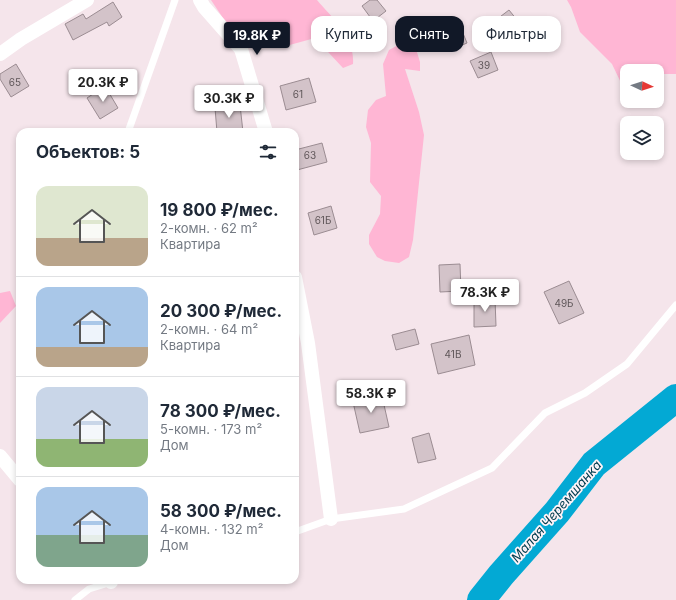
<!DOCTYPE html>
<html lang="ru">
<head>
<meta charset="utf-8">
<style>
	:root { --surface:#fff; --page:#f2f2f3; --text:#1f2937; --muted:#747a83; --line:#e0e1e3; --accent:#111827 }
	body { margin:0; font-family:Inter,sans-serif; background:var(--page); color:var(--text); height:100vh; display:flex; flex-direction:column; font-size:15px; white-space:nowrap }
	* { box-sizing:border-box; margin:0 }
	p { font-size:13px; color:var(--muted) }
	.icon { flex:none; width:22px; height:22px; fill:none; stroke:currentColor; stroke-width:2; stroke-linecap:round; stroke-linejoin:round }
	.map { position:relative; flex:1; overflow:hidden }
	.sheet { position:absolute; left:16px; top:128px; width:283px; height:456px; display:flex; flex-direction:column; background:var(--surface); border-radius:12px; box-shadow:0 2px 6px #0003 }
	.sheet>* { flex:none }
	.top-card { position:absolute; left:311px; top:16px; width:305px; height:36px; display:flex; gap:8px }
	.needle { width:26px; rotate:94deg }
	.fabs { position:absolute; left:620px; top:64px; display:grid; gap:8px }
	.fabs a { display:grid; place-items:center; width:44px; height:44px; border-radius:8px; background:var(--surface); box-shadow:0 2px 6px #0003; font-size:20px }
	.price { position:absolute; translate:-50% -34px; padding:0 9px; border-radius:4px; background:#fff; color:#222; font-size:13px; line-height:26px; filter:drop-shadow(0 1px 2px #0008) }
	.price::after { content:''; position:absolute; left:50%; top:24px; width:12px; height:9px; margin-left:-6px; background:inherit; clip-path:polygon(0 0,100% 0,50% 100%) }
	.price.current { background:var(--accent); color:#fff }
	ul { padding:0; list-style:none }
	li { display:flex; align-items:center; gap:12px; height:100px; padding:0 20px }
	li+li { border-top:1px solid var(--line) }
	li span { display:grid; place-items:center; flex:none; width:112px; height:80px; border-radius:12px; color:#555 }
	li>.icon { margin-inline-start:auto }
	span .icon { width:48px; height:48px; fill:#fffc; stroke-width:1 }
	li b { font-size:17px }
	h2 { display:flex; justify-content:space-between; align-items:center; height:48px; padding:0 20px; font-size:17px }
	.chip { padding:0 14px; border-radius:12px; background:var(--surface); box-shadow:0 2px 6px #0003; font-size:14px; line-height:36px }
	.chip.current { background:var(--accent); color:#fff }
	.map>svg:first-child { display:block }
	.green { fill:#ffb6d4 }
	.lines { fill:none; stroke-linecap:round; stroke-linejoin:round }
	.river { stroke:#03a9d4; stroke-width:28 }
	.building { fill:#d3c3c9; stroke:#9b8c92 }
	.service { stroke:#fff; stroke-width:7 }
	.minor { stroke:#fff; stroke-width:14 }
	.labels { text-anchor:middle; stroke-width:3.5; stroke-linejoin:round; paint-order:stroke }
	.number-label { font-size:10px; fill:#5f5659 }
	.water-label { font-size:13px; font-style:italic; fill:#003c4e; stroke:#fef4f8 }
</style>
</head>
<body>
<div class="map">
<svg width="676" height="600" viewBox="0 0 676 600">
	<rect width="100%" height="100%" fill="#f5e5eb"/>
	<g class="green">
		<path d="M 211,0 L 317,0 C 333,19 355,37 353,64 L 343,68 L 315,38 L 286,46 L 260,36 L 243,36 L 236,32 L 225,21 Z"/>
		<path d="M 567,0 L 676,0 L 676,74 L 664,74 L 657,81 L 657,71 L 627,71 L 627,90 L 623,87 L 612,64 L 580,32 L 571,7 Z"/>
		<path d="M 402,43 L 416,49 L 420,62 L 420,71 L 405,69 L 419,112 L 424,135 L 413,240 L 409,257 L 399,263 L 385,261 L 377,257 L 369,244 L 369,235 L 380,214 L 381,196 L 370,182 L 371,143 L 366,127 L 368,110 L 376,100 L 386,96 L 383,64 L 389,50 Z"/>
		<path d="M 10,291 L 16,306 L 0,323 L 0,293 Z"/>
	</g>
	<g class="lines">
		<path class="river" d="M 481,600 L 501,575 L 557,512 L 594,464 L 676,398"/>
	</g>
	<g class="building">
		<path d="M 370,0 L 377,0 L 386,11 L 373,21 L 362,6 Z"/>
		<path d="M 113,2 L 122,17 L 109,26 L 107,22 L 73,40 L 65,24 L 83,14 L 86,19 Z"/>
		<path d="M 509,10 L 525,30 L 508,44 L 492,23 Z"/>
		<path d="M 458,21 L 467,43 L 448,51 L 439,29 Z"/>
		<path d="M 491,52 L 498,70 L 478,78 L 470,61 Z"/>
		<path d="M 16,64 L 29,86 L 11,97 L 0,79 L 0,74 Z"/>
		<path d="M 309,78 L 316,102 L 286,110 L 280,86 Z"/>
		<path d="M 105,86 L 118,108 L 100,119 L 87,98 Z"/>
		<path d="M 240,105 L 243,132 L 217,132 L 215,108 Z"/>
		<path d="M 322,143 L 327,162 L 297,170 L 295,150 Z"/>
		<path d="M 331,206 L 337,228 L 314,235 L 308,213 Z"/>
		<path d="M 460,264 L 461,291 L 440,292 L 439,265 Z"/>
		<path d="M 569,281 L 584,313 L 559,324 L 544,292 Z"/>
		<path d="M 495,299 L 496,326 L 474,327 L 474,300 Z"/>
		<path d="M 415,329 L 419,344 L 396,350 L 392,335 Z"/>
		<path d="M 469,335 L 475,365 L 438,374 L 431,344 Z"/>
		<path d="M 382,396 L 389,427 L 360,433 L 353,402 Z"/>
		<path d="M 429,433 L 436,459 L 418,463 L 412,438 Z"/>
	</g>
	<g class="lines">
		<g class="service">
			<path d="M 128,132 L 175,0"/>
			<path d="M 295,532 L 331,519 L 404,509 L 492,468 L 545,413 L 585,393 L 627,364 L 676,305"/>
			<path d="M 75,600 L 89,589 L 112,582"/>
		</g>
		<g class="minor">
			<path d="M 200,0 L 204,7 L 241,49 L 266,132"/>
			<path d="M 0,54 L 21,39 L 87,0"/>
			<path d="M 295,277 L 308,343 L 331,519"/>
			<path d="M 0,456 L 20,480"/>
			<path d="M 109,580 L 111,582"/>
		</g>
	</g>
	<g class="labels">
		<g class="number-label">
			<text x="484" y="69">39</text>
			<text x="15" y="86">65</text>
			<text x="298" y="98">61</text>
			<text x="310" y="159">63</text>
			<text x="323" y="224">61Б</text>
			<text x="564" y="307">49Б</text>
			<text x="453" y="358">41В</text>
		</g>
		<g class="water-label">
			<text transform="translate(556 511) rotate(-49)" y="5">Малая Черемшанка</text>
		</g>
	</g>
</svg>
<div class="fabs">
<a><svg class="needle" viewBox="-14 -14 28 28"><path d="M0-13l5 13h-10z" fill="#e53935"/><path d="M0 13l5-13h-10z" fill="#747a83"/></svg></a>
<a><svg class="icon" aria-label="layers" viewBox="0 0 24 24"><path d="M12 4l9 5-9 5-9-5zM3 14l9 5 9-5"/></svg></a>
</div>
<b class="price current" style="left:257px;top:56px">19.8K ₽</b>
<b class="price" style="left:103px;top:103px">20.3K ₽</b>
<b class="price" style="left:229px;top:119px">30.3K ₽</b>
<b class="price" style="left:485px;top:313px">78.3K ₽</b>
<b class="price" style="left:371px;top:414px">58.3K ₽</b>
<div class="top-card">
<a class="chip">Купить</a>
<a class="chip current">Снять</a>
<a class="chip">Фильтры</a>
</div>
<section class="sheet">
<h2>Объектов: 5<svg class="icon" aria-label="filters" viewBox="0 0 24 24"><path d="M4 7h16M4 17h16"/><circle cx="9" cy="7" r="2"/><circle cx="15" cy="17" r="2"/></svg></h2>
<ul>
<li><span style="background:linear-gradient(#dfe7d0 65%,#b9a48a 0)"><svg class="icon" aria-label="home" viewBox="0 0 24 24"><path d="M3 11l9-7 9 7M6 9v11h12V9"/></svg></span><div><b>19 800 ₽/мес.</b><p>2-комн. · 62 m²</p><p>Квартира</p></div></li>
<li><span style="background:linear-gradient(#a9c7e8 75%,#b9a48a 0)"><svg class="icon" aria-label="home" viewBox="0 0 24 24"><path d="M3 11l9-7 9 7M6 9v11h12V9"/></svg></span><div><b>20 300 ₽/мес.</b><p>2-комн. · 64 m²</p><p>Квартира</p></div></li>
<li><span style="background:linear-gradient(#c9d6e8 65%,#8fb573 0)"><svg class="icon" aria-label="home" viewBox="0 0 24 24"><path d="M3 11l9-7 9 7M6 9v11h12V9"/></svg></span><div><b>78 300 ₽/мес.</b><p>5-комн. · 173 m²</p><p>Дом</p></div></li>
<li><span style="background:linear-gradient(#a9c7e8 60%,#7fa58c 0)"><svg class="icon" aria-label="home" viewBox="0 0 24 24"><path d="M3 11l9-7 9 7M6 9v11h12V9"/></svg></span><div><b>58 300 ₽/мес.</b><p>4-комн. · 132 m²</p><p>Дом</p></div></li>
</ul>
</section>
</div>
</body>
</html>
